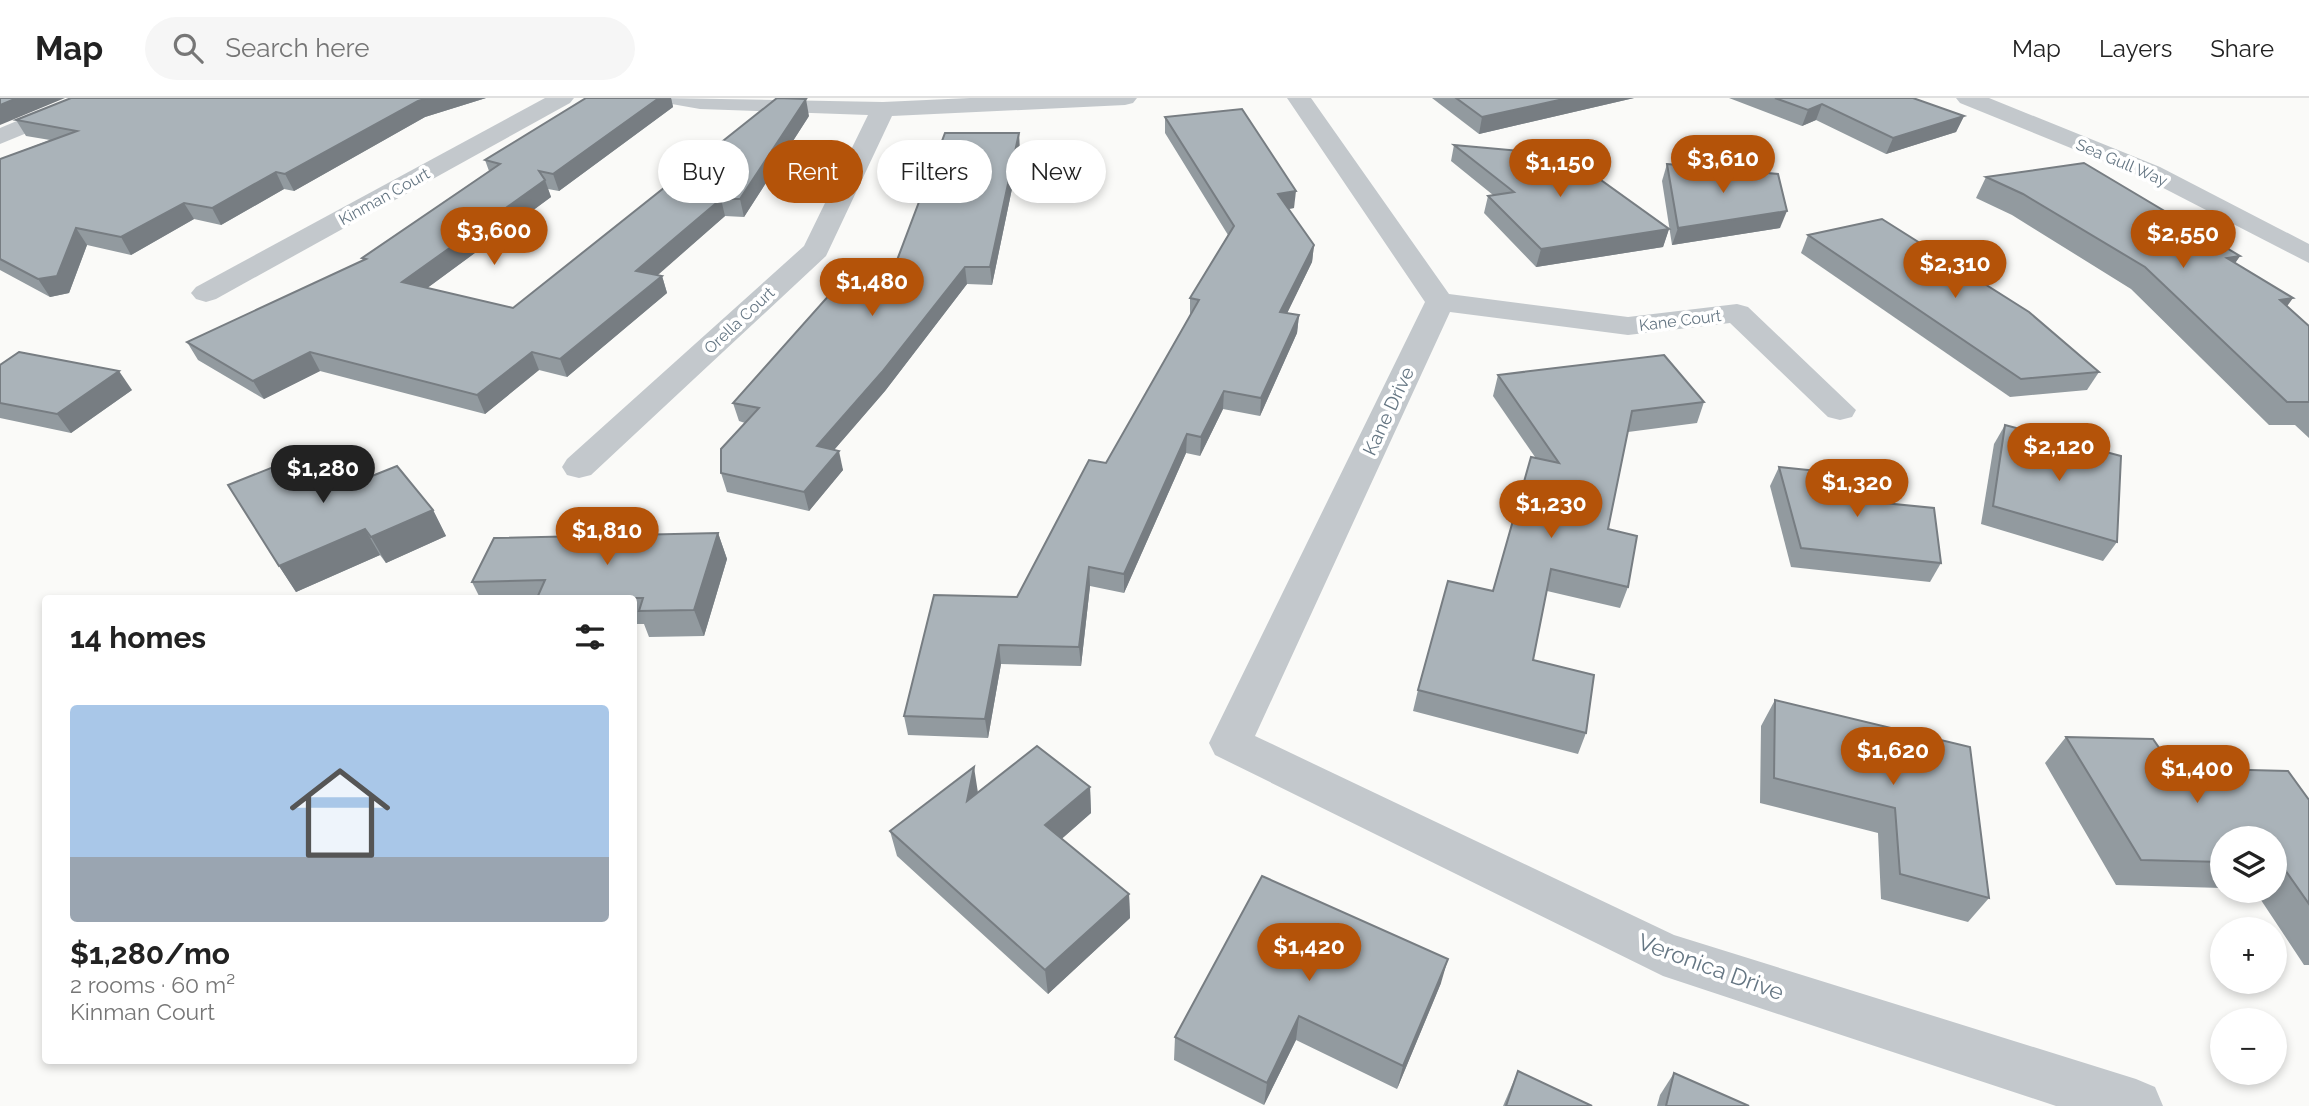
<!DOCTYPE html>
<html lang="en">
<head>
<meta charset="utf-8">
<style>
	:root { --surface:#fff; --page:#f6f6f6; --text:#222; --muted:#767676; --line:#e0e0e0; --accent:#b45309 }
	body { margin:0; font-family:Raleway,sans-serif; background:var(--page); color:var(--text); height:100vh; display:flex; flex-direction:column; font-size:26px; white-space:nowrap }
	* { box-sizing:border-box; margin:0 }
	p { font-size:23px; color:var(--muted) }
	.icon { flex:none; width:38px; height:38px; fill:none; stroke:currentColor; stroke-width:2; stroke-linecap:round; stroke-linejoin:round }
	.map { position:relative; flex:1; overflow:hidden }
	.sheet { position:absolute; left:42px; top:497px; width:595px; height:469px; display:flex; flex-direction:column; background:var(--surface); border-radius:7px; box-shadow:0 4px 10px #0003 }
	.sheet>* { flex:none }
	.top-card { position:absolute; left:658px; top:42px; width:665px; height:63px; display:flex; gap:14px }
	.tools { position:absolute; left:2210px; top:728px; display:grid; gap:14px }
	.tools a { display:grid; place-items:center; width:77px; height:77px; border-radius:50%; background:var(--surface); box-shadow:0 4px 10px #0003; font-size:35px }
	.price { position:absolute; translate:-50% -60px; padding:0 16px; border-radius:24px; background:var(--accent); color:#fff; font-size:23px; line-height:46px; filter:drop-shadow(0 2px 4px #0008) }
	.price::after { content:''; position:absolute; left:50%; top:42px; width:21px; height:16px; margin-left:-10px; background:inherit; clip-path:polygon(0 0,100% 0,50% 100%) }
	.price.on { background:#222; color:#fff }
	ul { padding:0; list-style:none }
	li { display:grid; align-content:center; gap:14px; height:371px; padding:0 28px }
	li span { display:grid; place-items:center; height:217px; border-radius:7px; color:#555 }
	li>.icon { margin-inline-start:auto }
	span .icon { width:126px; height:126px; fill:#fffc; stroke-width:1 }
	li b { font-size:30px }
	h2 { display:flex; justify-content:space-between; align-items:center; height:84px; padding:0 28px; font-size:30px }
	.pill { padding:0 24px; border-radius:32px; background:var(--surface); box-shadow:0 4px 10px #0003; font-size:24px; line-height:63px }
	.pill.on { background:var(--accent); color:#fff }
	header { display:flex; align-items:center; gap:42px; box-sizing:border-box; height:98px; padding:0 35px; background:var(--surface); border-bottom:2px solid var(--line) }
	header strong { font-size:33px }
	nav { display:flex; gap:38px; margin-inline-start:auto; font-size:24px }
	.search { width:490px; height:63px; background:var(--page); display:flex; align-items:center; gap:18px; box-sizing:border-box; padding:0 24px; border-radius:38px; color:var(--muted); font-size:26px }
	.map>svg:first-child { display:block }
	.lines { fill:none; stroke-linecap:round; stroke-linejoin:round }
	.minor { fill:#c3c8cc; fill-rule:evenodd }
	.wall { fill:#929a9f }
	.shaded-wall { fill:#777d82 }
	.building { fill:#aab3b9; stroke:#777d82; stroke-width:2 }
	.labels { text-anchor:middle; stroke-width:7; stroke-linejoin:round; paint-order:stroke }
	.far-street-label { font-size:16px; fill:#657683; stroke:#fff }
	.street-label { font-size:19px; fill:#657683; stroke:#fff }
	.near-street-label { font-size:23px; fill:#657683; stroke:#fff }
</style>
</head>
<body>
<header>
<strong>Map</strong>
<div class="search"><svg class="icon" aria-label="search" viewBox="0 0 24 24"><circle cx="10" cy="10" r="6"/><path d="M15 15l6 6"/></svg>Search here</div>
<nav><a>Map</a><a>Layers</a><a>Share</a></nav>
</header>
<div class="map">
<svg width="2309" height="1008" viewBox="0 0 2309 1008">
	<rect width="100%" height="100%" fill="#fafaf8"/>
	<g class="lines">
		<g class="minor">
			<path d="M 72,0 L 104,0 L 100,5 L 0,46 L 0,30 Z"/>
			<path d="M 545,0 L 574,0 L 570,5 L 216,201 L 206,204 L 196,201 L 191,195 L 196,189 Z"/>
			<path d="M 662,0 L 883,4 L 970,0 L 1137,0 L 1133,5 L 1125,7 L 892,18 L 826,158 L 591,377 L 579,380 L 567,377 L 562,369 L 567,361 L 804,148 L 868,17 L 700,11 L 666,5 Z"/>
			<path d="M 1287,0 L 1311,0 L 1449,196 L 1628,219 L 1737,206 L 1748,209 L 1856,312 L 1852,319 L 1840,322 L 1828,319 L 1730,225 L 1628,237 L 1450,214 L 1255,638 L 1674,837 L 2136,981 L 2155,989 L 2163,1008 L 2056,1008 L 1663,878 L 1215,657 L 1209,645 L 1425,204 Z"/>
			<path d="M 1956,0 L 1989,0 L 2160,69 L 2309,146 L 2309,165 L 2142,79 L 1960,5 Z"/>
		</g>
	</g>
	<g class="wall">
		<path d="M 71,0 L 486,0 L 425,19 L 294,93 L 284,91 L 221,127 L 194,121 L 131,157 L 87,147 L 69,195 L 50,199 L 0,172 L 0,61 L 50,42 L 26,38 L 16,22 Z"/>
		<path d="M 586,0 L 671,0 L 673,9 L 559,93 L 548,91 L 551,99 L 427,190 L 513,210 L 809,18 L 744,119 L 725,118 L 657,177 L 662,178 L 667,195 L 567,279 L 539,272 L 485,316 L 320,273 L 264,301 L 198,262 L 187,244 L 363,163 L 362,160 L 489,73 L 485,62 Z"/>
		<path d="M 1432,0 L 1634,0 L 1479,36 Z"/>
		<path d="M 1729,0 L 1913,0 L 1964,18 L 1956,34 L 1886,56 L 1816,22 L 1802,28 Z"/>
		<path d="M 1165,19 L 1294,110 L 1288,111 L 1314,147 L 1312,164 L 1287,215 L 1299,217 L 1297,235 L 1260,318 L 1223,311 L 1200,358 L 1186,355 L 1124,495 L 1090,488 L 1081,568 L 1001,566 L 988,640 L 908,637 L 904,618 L 1017,499 L 1106,365 L 1190,217 L 1190,200 L 1228,137 L 1165,35 Z"/>
		<path d="M 1454,47 L 1669,131 L 1663,149 L 1536,169 L 1484,115 L 1488,98 L 1493,97 L 1451,63 Z"/>
		<path d="M 1020,52 L 992,187 L 967,186 L 885,293 L 834,352 L 843,372 L 809,413 L 727,394 L 721,375 L 745,325 L 739,323 L 733,305 L 885,194 Z"/>
		<path d="M 1667,66 L 1780,130 L 1672,147 L 1662,83 Z"/>
		<path d="M 1986,79 L 2240,158 L 2235,165 L 2309,228 L 2309,340 L 2295,327 L 2269,327 L 2131,191 L 2012,117 L 1976,100 Z"/>
		<path d="M 1808,137 L 2099,274 L 2087,292 L 2010,299 L 1801,155 Z"/>
		<path d="M 0,267 L 132,292 L 71,335 L 0,320 Z"/>
		<path d="M 1498,277 L 1704,304 L 1697,325 L 1628,334 L 1608,431 L 1628,489 L 1620,510 L 1547,493 L 1533,562 L 1586,635 L 1578,656 L 1413,613 L 1418,592 L 1493,493 L 1535,359 L 1493,298 Z"/>
		<path d="M 2005,327 L 2117,444 L 2103,463 L 1981,426 L 1994,346 Z"/>
		<path d="M 1779,369 L 1864,403 L 1941,465 L 1930,484 L 1791,469 L 1770,388 Z"/>
		<path d="M 347,388 L 433,412 L 446,438 L 386,465 L 380,457 L 296,494 L 279,468 Z"/>
		<path d="M 718,435 L 727,461 L 704,538 L 649,539 L 644,526 L 634,526 L 634,500 L 480,500 L 472,484 Z"/>
		<path d="M 1775,602 L 1970,649 L 1989,800 L 1968,824 L 1881,801 L 1878,735 L 1760,705 L 1761,628 Z"/>
		<path d="M 2066,639 L 2173,670 L 2309,702 L 2309,867 L 2304,867 L 2255,793 L 2275,793 L 2275,740 L 2222,740 L 2222,790 L 2116,787 L 2045,665 Z"/>
		<path d="M 1090,689 L 1091,715 L 1061,741 L 1129,796 L 1130,820 L 1048,896 L 897,758 L 890,733 L 978,695 Z"/>
		<path d="M 1441,885 L 1397,991 L 1296,942 L 1264,1007 L 1174,962 L 1175,939 Z"/>
		<path d="M 1518,973 L 1592,1008 L 1503,1008 Z"/>
		<path d="M 1674,975 L 1749,1008 L 1657,1008 L 1660,997 Z"/>
	</g>
	<g class="shaded-wall">
		<path d="M 17,0 L 65,0 L 0,27 L 0,7 Z"/>
		<path d="M 428,0 L 486,0 L 425,19 L 294,93 L 285,76 L 418,3 Z"/>
		<path d="M 659,0 L 671,0 L 673,9 L 559,93 L 553,76 Z"/>
		<path d="M 1568,0 L 1634,0 L 1479,36 L 1482,19 Z"/>
		<path d="M 806,1 L 809,18 L 744,119 L 740,101 Z"/>
		<path d="M 1822,6 L 1816,22 L 1802,28 L 1808,12 Z"/>
		<path d="M 1964,18 L 1956,34 L 1886,56 L 1893,40 Z"/>
		<path d="M 1019,35 L 1020,52 L 992,187 L 990,169 Z"/>
		<path d="M 276,74 L 284,91 L 221,127 L 212,110 Z"/>
		<path d="M 545,82 L 551,99 L 411,202 L 402,184 Z"/>
		<path d="M 1296,93 L 1294,110 L 1276,113 L 1278,96 Z"/>
		<path d="M 721,101 L 725,118 L 642,191 L 636,173 Z"/>
		<path d="M 184,105 L 194,121 L 131,157 L 121,139 Z"/>
		<path d="M 1787,113 L 1780,130 L 1672,147 L 1678,130 Z"/>
		<path d="M 76,130 L 87,147 L 69,195 L 50,199 L 38,181 Z"/>
		<path d="M 1669,131 L 1663,149 L 1536,169 L 1541,151 Z"/>
		<path d="M 1314,147 L 1312,164 L 1279,232 L 1280,214 Z"/>
		<path d="M 2240,158 L 2225,180 L 2227,160 Z"/>
		<path d="M 965,169 L 967,186 L 885,293 L 821,367 L 817,348 Z"/>
		<path d="M 662,178 L 667,195 L 567,279 L 560,261 Z"/>
		<path d="M 2293,200 L 2277,222 L 2280,202 Z"/>
		<path d="M 1299,217 L 1297,235 L 1260,318 L 1261,300 Z"/>
		<path d="M 310,254 L 320,273 L 264,301 L 253,283 Z"/>
		<path d="M 532,254 L 539,272 L 485,316 L 477,297 Z"/>
		<path d="M 119,273 L 132,292 L 71,335 L 57,316 Z"/>
		<path d="M 1224,293 L 1223,311 L 1200,358 L 1201,339 Z"/>
		<path d="M 1187,336 L 1186,355 L 1124,495 L 1124,476 Z"/>
		<path d="M 839,353 L 843,372 L 809,413 L 804,394 Z"/>
		<path d="M 433,412 L 446,438 L 386,465 L 371,439 Z"/>
		<path d="M 365,431 L 380,457 L 296,494 L 279,468 Z"/>
		<path d="M 718,435 L 727,461 L 704,538 L 694,512 Z"/>
		<path d="M 1089,469 L 1090,488 L 1081,568 L 1079,549 Z"/>
		<path d="M 999,547 L 1001,566 L 988,640 L 985,621 Z"/>
		<path d="M 974,669 L 978,695 L 967,703 Z"/>
		<path d="M 1090,689 L 1091,715 L 1048,753 L 1045,727 Z"/>
		<path d="M 1129,796 L 1130,820 L 1048,896 L 1045,872 Z"/>
		<path d="M 1448,861 L 1441,885 L 1397,991 L 1403,968 Z"/>
		<path d="M 1299,918 L 1296,942 L 1264,1007 L 1267,985 Z"/>
	</g>
	<g class="building">
		<path d="M 0,0 L 17,0 L 0,7 Z"/>
		<path d="M 71,0 L 428,0 L 418,3 L 285,76 L 276,74 L 212,110 L 184,105 L 121,139 L 76,130 L 57,178 L 38,181 L 0,161 L 0,61 L 77,33 L 16,22 Z"/>
		<path d="M 586,0 L 659,0 L 553,76 L 539,73 L 545,82 L 402,184 L 513,210 L 777,0 L 806,1 L 740,101 L 721,101 L 636,173 L 662,178 L 560,261 L 532,254 L 477,297 L 310,254 L 253,283 L 187,244 L 366,161 L 362,160 L 500,66 L 485,62 Z"/>
		<path d="M 1456,0 L 1568,0 L 1482,19 Z"/>
		<path d="M 1775,0 L 1913,0 L 1964,18 L 1893,40 L 1822,6 L 1808,12 Z"/>
		<path d="M 1242,11 L 1296,93 L 1278,96 L 1314,147 L 1280,214 L 1299,217 L 1261,300 L 1224,293 L 1201,339 L 1187,336 L 1124,476 L 1089,469 L 1079,549 L 999,547 L 985,621 L 904,618 L 934,497 L 1017,499 L 1089,362 L 1106,365 L 1199,202 L 1190,200 L 1234,128 L 1165,19 Z"/>
		<path d="M 945,35 L 1019,35 L 990,169 L 965,169 L 882,274 L 817,348 L 839,353 L 804,394 L 721,375 L 721,351 L 759,310 L 733,305 L 839,186 L 885,194 Z"/>
		<path d="M 1454,47 L 1566,57 L 1669,131 L 1541,151 L 1488,98 L 1514,94 Z"/>
		<path d="M 2084,65 L 2240,158 L 2227,160 L 2293,200 L 2280,202 L 2309,228 L 2309,304 L 2287,304 L 2145,169 L 2023,96 L 1986,79 Z"/>
		<path d="M 1667,66 L 1778,76 L 1787,113 L 1678,130 Z"/>
		<path d="M 1882,121 L 2029,214 L 2099,274 L 2021,281 L 1808,137 Z"/>
		<path d="M 19,254 L 119,273 L 57,316 L 0,305 L 0,267 Z"/>
		<path d="M 1664,257 L 1704,304 L 1632,313 L 1608,431 L 1637,438 L 1628,489 L 1551,471 L 1533,562 L 1594,577 L 1586,635 L 1418,592 L 1448,483 L 1493,493 L 1531,359 L 1559,365 L 1498,277 Z"/>
		<path d="M 2005,327 L 2121,358 L 2117,444 L 1993,408 Z"/>
		<path d="M 319,351 L 347,388 L 397,368 L 433,412 L 371,439 L 365,431 L 279,468 L 228,387 Z"/>
		<path d="M 1779,369 L 1856,377 L 1864,403 L 1934,410 L 1941,465 L 1801,450 Z"/>
		<path d="M 718,435 L 694,512 L 639,513 L 643,500 L 537,500 L 545,482 L 472,484 L 494,440 Z"/>
		<path d="M 1775,602 L 1970,649 L 1989,800 L 1900,776 L 1895,710 L 1774,680 Z"/>
		<path d="M 2066,639 L 2153,641 L 2173,670 L 2288,673 L 2309,702 L 2309,806 L 2281,766 L 2275,766 L 2275,740 L 2222,740 L 2222,764 L 2141,762 Z"/>
		<path d="M 1037,648 L 1090,689 L 1045,727 L 1129,796 L 1045,872 L 890,733 L 974,669 L 967,703 Z"/>
		<path d="M 1262,778 L 1448,861 L 1403,968 L 1299,918 L 1267,985 L 1175,939 Z"/>
		<path d="M 1518,973 L 1592,1008 L 1506,1008 Z"/>
		<path d="M 1674,975 L 1749,1008 L 1666,1008 Z"/>
	</g>
	<g class="labels">
		<g class="far-street-label">
			<text transform="translate(2122 64) rotate(23)" y="6">Sea Gull Way</text>
			<text transform="translate(384 98) rotate(-29)" y="6">Kinman Court</text>
			<text transform="translate(739 222) rotate(-43)" y="6">Orella Court</text>
			<text transform="translate(1680 222) rotate(-7)" y="6">Kane Court</text>
		</g>
		<g class="street-label">
			<text transform="translate(1388 313) rotate(-65)" y="7">Kane Drive</text>
		</g>
		<g class="near-street-label">
			<text transform="translate(1711 869) rotate(20)" y="8">Veronica Drive</text>
		</g>
	</g>
</svg>
<div class="tools">
<a><svg class="icon" aria-label="layers" viewBox="0 0 24 24"><path d="M12 4l9 5-9 5-9-5zM3 14l9 5 9-5"/></svg></a>
<a>+</a>
<a>−</a>
</div>
<b class="price" style="left:1723px;top:97px">$3,610</b>
<b class="price" style="left:1560px;top:101px">$1,150</b>
<b class="price" style="left:494px;top:169px">$3,600</b>
<b class="price" style="left:2183px;top:172px">$2,550</b>
<b class="price" style="left:1955px;top:202px">$2,310</b>
<b class="price" style="left:872px;top:220px">$1,480</b>
<b class="price" style="left:2059px;top:385px">$2,120</b>
<b class="price on" style="left:323px;top:407px">$1,280</b>
<b class="price" style="left:1857px;top:421px">$1,320</b>
<b class="price" style="left:1551px;top:442px">$1,230</b>
<b class="price" style="left:607px;top:469px">$1,810</b>
<b class="price" style="left:1893px;top:689px">$1,620</b>
<b class="price" style="left:2197px;top:707px">$1,400</b>
<b class="price" style="left:1309px;top:885px">$1,420</b>
<div class="top-card">
<a class="pill">Buy</a>
<a class="pill on">Rent</a>
<a class="pill">Filters</a>
<a class="pill">New</a>
</div>
<section class="sheet">
<h2>14 homes<svg class="icon" aria-label="filters" viewBox="0 0 24 24"><path d="M4 7h16M4 17h16"/><circle cx="9" cy="7" r="2"/><circle cx="15" cy="17" r="2"/></svg></h2>
<ul>
<li><span style="background:linear-gradient(#a9c7e8 70%,#9aa5b1 0)"><svg class="icon" aria-label="home" viewBox="0 0 24 24"><path d="M3 11l9-7 9 7M6 9v11h12V9"/></svg></span><div><b>$1,280/mo</b><p>2 rooms · 60 m²</p><p>Kinman Court</p></div></li>
</ul>
</section>
</div>
</body>
</html>
